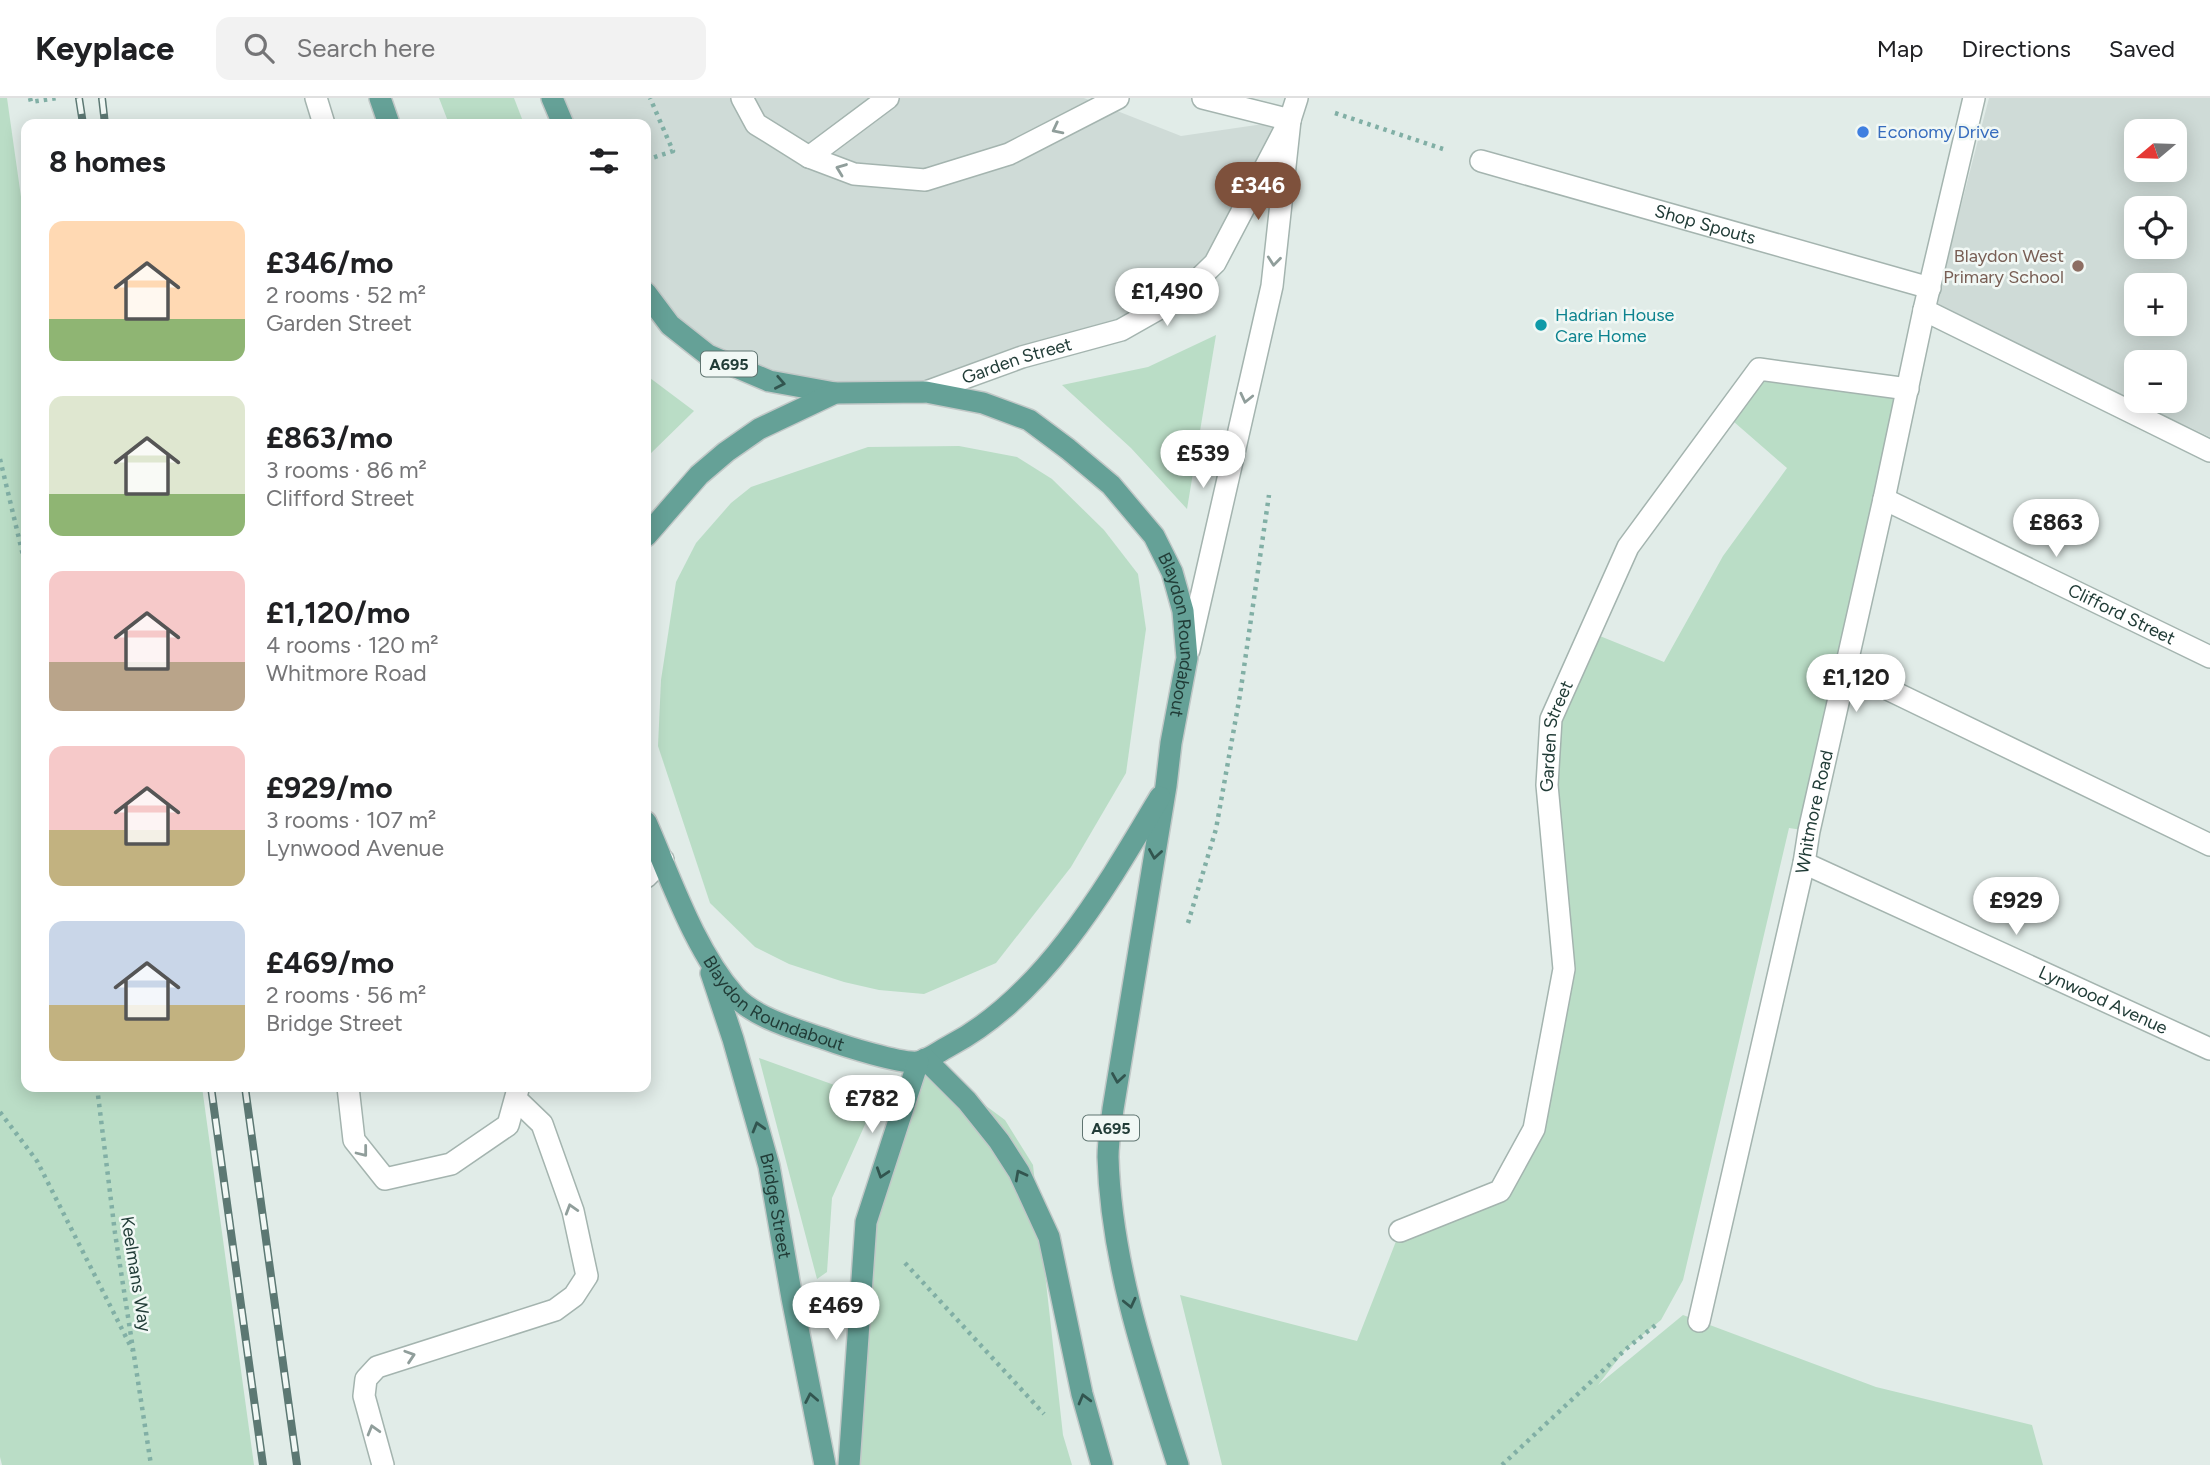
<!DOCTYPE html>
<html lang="en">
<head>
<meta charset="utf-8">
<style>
	:root { --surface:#fff; --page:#f2f2f2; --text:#202124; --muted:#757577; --line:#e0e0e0; --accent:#7e513c }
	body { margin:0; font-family:Figtree,sans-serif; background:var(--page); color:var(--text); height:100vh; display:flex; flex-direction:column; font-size:26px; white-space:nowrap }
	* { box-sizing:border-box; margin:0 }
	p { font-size:23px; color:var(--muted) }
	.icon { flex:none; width:38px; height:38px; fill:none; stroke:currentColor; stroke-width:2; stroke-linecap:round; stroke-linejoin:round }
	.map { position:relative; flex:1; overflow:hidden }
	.drawer { position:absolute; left:21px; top:21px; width:630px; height:973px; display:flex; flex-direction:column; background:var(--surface); border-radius:14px; box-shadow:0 4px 18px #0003 }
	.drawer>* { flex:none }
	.needle { width:46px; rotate:251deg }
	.fabs { position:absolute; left:2124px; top:21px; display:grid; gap:14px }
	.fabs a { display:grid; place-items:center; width:63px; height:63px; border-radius:14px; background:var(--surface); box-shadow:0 4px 18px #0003; font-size:35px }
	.price { position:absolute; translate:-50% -60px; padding:0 16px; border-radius:24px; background:#fff; color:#222; font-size:23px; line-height:46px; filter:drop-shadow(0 2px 4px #0008) }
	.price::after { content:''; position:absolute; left:50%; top:42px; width:21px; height:16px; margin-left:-10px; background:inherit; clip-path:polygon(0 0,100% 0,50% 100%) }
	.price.current { background:var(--accent); color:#fff }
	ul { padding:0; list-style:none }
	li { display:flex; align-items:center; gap:21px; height:175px; padding:0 28px }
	li span { display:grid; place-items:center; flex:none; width:196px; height:140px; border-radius:14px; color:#555 }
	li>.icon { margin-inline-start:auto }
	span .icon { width:84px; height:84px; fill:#fffc; stroke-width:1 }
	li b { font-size:30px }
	h2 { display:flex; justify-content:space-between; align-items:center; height:84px; padding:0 28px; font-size:30px }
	header { display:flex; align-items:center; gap:42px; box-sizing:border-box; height:98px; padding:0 35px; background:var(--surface); border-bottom:2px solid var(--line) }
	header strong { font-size:33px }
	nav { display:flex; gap:38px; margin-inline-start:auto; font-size:24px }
	.search { width:490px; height:63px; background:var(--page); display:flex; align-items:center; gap:18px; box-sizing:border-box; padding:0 24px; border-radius:14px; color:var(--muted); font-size:26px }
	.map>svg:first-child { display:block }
	.built { fill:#cfdbd7; fill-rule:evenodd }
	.green { fill:#baddc6 }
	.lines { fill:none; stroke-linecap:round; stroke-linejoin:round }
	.minor-casing { stroke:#a4b4af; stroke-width:24 }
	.major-casing { stroke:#c1c8c7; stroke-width:24 }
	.path { stroke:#81afa5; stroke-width:4.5; stroke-dasharray:3.5 5; stroke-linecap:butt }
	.minor { stroke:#fff; stroke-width:21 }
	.major { stroke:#65a197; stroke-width:21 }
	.rail-casing { stroke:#5c7873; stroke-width:8 }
	.rail { stroke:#f1f8f5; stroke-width:5; stroke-dasharray:16; stroke-linecap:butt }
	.oneway { stroke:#909e9b }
	.oneway2 { stroke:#32554f }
	.shop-dot { fill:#3f7fe0; stroke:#f1f8f5; stroke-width:2.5 }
	.education-dot { fill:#8d6e63; stroke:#f1f8f5; stroke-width:2.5 }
	.culture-dot { fill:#0f9aa8; stroke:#f1f8f5; stroke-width:2.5 }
	.labels { text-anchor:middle; stroke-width:5; stroke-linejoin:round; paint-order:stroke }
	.shield { fill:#f1f8f5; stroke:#5f7470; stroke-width:2 }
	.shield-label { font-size:16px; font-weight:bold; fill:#213c37 }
	.shop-label { font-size:18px; fill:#366cbe; stroke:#f1f8f5; text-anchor:start }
	.street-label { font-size:18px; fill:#213c37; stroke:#f1f8f5 }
	.education-label { font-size:18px; fill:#785e54; stroke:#f1f8f5; text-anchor:end }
	.culture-label { font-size:18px; fill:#0d838f; stroke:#f1f8f5; text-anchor:start }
</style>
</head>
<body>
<header>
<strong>Keyplace</strong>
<div class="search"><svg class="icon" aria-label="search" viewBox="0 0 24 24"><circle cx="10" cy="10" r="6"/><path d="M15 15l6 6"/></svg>Search here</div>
<nav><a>Map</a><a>Directions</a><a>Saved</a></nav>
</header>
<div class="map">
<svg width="2210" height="1367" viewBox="0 0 2210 1367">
	<rect width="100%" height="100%" fill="#e1ece8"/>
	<g class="built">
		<path d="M 561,0 L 1084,0 L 1181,38 L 1290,22 L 1215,165 L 1181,198 L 926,294 L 835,295 L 708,257 L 646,195 L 646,26 L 572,26 Z"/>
		<path d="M 1989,0 L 2210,0 L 2210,339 L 1935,208 ZM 2137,33 L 2175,33 L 2175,72 L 2137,72 ZM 2137,110 L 2175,110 L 2175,149 L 2137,149 ZM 2137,187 L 2175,187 L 2175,226 L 2137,226 ZM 2137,264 L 2175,264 L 2175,303 L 2137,303 Z"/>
	</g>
	<g class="green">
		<path d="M 0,0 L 7,0 L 22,106 L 26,106 L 26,989 L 202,989 L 254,1367 L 2,1367 L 0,1359 Z"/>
		<path d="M 439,0 L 514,0 L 524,26 L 449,26 Z"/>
		<path d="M 1216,237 L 1187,411 L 1131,350 L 1062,287 L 1148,269 Z"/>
		<path d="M 1759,271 L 1908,291 L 1809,733 L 1789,730 L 1683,1182 L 1661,1222 L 1626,1251 L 1598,1287 L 1683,1217 L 1876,1289 L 2032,1327 L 2043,1367 L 1222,1367 L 1180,1197 L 1357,1243 L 1400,1133 L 1500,1093 L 1534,1031 L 1564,871 L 1551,621 L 1590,534 L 1664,564 L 1723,458 L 1787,370 L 1726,317 Z"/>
		<path d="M 646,277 L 694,313 L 646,360 Z"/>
		<path d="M 959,348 L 1017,359 L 1052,381 L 1104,432 L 1138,476 L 1146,531 L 1126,675 L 1071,769 L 996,865 L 924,896 L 879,892 L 844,884 L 789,866 L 755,849 L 710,805 L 658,648 L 661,582 L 676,484 L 696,445 L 731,405 L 751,389 L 868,349 Z"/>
		<path d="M 920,959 L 1005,1022 L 1033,1067 L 1063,1337 L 1072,1367 L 853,1367 L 866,1124 Z"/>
		<path d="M 759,960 L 876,1002 L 832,1100 L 827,1174 L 817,1181 Z"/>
	</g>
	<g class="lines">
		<g class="minor-casing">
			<g id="minor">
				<path d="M 316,0 L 324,26"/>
				<path d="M 742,0 L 756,26 L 809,59 L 854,76 L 925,82 L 1009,56 L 1118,0"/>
				<path d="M 1203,0 L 1290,22"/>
				<path d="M 809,59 L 888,0"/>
				<path id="s1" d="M 1481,63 L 1930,190"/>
				<path d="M 1924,212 L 2210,353"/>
				<path id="s2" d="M 926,294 L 1022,259 L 1121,232 L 1181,198 L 1215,165 L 1290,22 L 1297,0"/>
				<path id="s3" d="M 1884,401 L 2210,559"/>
				<path d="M 1189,552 L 1272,188 L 1290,22"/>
				<path d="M 1844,570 L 2210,747"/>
				<path id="s4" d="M 1804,765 L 2210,951"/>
				<path d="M 646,779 L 663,762"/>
				<path d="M 348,989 L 354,1042 L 385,1081 L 451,1066 L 508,1027 L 518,991"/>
				<path id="s5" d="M 1400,1133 L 1500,1093 L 1534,1031 L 1564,871 L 1547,687 L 1551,621 L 1628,449 L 1759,271 L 1908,291"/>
				<path id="s6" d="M 1699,1223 L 1804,765 L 1809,733 L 1884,401 L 1924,212 L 1974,0"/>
				<path d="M 383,1367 L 364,1298 L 366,1281 L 377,1269 L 555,1212 L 574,1198 L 587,1178 L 573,1113 L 542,1026 L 516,1001"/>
			</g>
		</g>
		<g class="major-casing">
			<g id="major">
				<path d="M 380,0 L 389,26"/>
				<path d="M 552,0 L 563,26"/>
				<path d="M 646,195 L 670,227 L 708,257 L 769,283 L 835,295"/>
				<path id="s7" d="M 646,438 L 699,377 L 726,354 L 759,331 L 835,295 L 926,294 L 983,305 L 1029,322 L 1068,351 L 1111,387 L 1154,438 L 1172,474 L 1183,513 L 1187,560 L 1171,645 L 1166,688 L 1113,1011 C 1111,1027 1108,1044 1108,1059 C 1111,1165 1146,1267 1178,1367"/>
				<path id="s8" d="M 646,724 C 671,781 694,851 735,898 C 755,920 798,932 825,941 C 844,948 901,966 918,964 C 929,962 941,952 951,947 C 1044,898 1107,788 1160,699"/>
				<path id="s9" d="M 711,875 L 733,941 L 769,1068 L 792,1200 L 825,1367"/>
				<path d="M 925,961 L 967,1003 L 999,1043 L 1019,1074 L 1049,1139 L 1082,1296 L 1102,1367"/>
				<path d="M 849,1367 L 866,1124 L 918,964"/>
			</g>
		</g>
		<g class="path">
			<path d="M 30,0 L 31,4 L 57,0"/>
			<path d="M 1335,15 L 1443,51"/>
			<path d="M 646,62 L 673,53 L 650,0"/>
			<path d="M 0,361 L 26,470"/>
			<path d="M 1188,825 L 1216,731 L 1240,597 L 1269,397"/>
			<path d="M 97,989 L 115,1135 L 151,1367"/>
			<path d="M 0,1014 L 37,1063 L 133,1253"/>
			<path d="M 905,1165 L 1044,1316"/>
			<path d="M 1502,1367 L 1626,1251 L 1658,1225"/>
		</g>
		<use href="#minor" class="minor"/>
		<use href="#major" class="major"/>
		<g class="rail-casing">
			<g id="rail">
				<path d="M 79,0 L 83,26"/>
				<path d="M 102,0 L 105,26"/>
				<path d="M 211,989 L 263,1367"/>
				<path d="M 245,989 L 297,1367"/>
			</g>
		</g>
		<use href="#rail" class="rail"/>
	</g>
	<defs><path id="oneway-chevron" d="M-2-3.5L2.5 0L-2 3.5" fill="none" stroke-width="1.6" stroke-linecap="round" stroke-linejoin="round" transform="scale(1.75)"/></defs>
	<g class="oneway">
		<use href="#oneway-chevron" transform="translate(1057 31) rotate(153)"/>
		<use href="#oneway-chevron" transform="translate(841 71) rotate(-159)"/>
		<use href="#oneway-chevron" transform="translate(1274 163) rotate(96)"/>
		<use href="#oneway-chevron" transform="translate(1246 300) rotate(103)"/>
		<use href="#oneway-chevron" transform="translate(363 1054) rotate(52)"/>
		<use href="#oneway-chevron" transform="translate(571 1111) rotate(-107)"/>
		<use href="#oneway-chevron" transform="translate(410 1258) rotate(-18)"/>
		<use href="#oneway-chevron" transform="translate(373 1332) rotate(-106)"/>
	</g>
	<g class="oneway2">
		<use href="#oneway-chevron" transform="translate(780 285) rotate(11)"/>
		<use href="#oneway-chevron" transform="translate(1155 756) rotate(99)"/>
		<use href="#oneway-chevron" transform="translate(1118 980) rotate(99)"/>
		<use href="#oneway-chevron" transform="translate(758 1029) rotate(-106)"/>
		<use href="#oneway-chevron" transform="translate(882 1075) rotate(108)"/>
		<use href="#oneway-chevron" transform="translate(1020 1077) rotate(-118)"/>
		<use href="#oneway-chevron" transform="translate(1130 1205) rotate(77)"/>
		<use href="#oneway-chevron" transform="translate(811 1300) rotate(-101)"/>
		<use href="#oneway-chevron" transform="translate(1084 1301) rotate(-105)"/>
	</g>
	<circle class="shop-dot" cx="1863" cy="34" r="7"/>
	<circle class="education-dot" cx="2078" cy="168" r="7"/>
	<circle class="culture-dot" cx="1541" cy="227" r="7"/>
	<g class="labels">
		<g class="shield">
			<rect x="701" y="253.5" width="56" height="25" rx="5"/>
			<rect x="1083" y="1017.5" width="56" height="25" rx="5"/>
		</g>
		<g class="shield-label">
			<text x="729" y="272">A695</text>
			<text x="1111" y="1036">A695</text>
		</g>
		<g class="shop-label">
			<text x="1877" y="40">Economy Drive</text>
		</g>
		<g class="street-label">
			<text dy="6" stroke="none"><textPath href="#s1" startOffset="233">Shop Spouts</textPath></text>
			<text dy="6" stroke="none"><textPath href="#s2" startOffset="96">Garden Street</textPath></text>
			<text dy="6" stroke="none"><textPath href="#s3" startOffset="264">Clifford Street</textPath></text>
			<text dy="6" stroke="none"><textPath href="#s7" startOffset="714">Blaydon Roundabout</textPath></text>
			<text dy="6" stroke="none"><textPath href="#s5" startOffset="576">Garden Street</textPath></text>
			<text dy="6" stroke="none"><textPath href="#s6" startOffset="522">Whitmore Road</textPath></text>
			<text dy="6" stroke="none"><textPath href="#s8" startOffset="233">Blaydon Roundabout</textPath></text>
			<text dy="6" stroke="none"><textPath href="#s4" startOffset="329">Lynwood Avenue</textPath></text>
			<text dy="6" stroke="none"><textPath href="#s9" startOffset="242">Bridge Street</textPath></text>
			<text transform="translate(136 1176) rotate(81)" y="6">Keelmans Way</text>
		</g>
		<g class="education-label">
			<text x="2064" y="164">Blaydon West<tspan x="2064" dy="21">Primary School</tspan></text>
		</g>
		<g class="culture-label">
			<text x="1555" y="223">Hadrian House<tspan x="1555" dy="21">Care Home</tspan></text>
		</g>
	</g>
</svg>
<div class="fabs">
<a><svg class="needle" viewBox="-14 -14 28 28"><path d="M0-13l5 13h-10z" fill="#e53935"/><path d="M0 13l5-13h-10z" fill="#757577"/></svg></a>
<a><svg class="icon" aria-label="locate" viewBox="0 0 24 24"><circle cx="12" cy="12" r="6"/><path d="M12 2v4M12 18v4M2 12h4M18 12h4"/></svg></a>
<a>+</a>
<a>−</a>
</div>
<b class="price current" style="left:1258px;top:124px">£346</b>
<b class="price" style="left:1167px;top:230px">£1,490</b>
<b class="price" style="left:1203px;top:392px">£539</b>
<b class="price" style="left:2056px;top:461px">£863</b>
<b class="price" style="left:1856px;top:616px">£1,120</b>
<b class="price" style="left:2016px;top:839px">£929</b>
<b class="price" style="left:872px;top:1037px">£782</b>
<b class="price" style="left:836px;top:1244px">£469</b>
<section class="drawer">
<h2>8 homes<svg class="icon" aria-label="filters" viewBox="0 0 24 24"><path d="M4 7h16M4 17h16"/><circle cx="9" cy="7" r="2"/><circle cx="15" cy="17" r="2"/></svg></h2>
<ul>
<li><span style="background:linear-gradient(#ffd9b3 70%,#8fb573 0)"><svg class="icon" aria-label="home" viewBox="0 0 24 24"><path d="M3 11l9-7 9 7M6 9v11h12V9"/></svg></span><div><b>£346/mo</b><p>2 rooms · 52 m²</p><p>Garden Street</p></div></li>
<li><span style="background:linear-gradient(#dfe7d0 70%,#8fb573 0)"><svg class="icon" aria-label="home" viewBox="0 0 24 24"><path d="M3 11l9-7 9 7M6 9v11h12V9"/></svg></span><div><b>£863/mo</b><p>3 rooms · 86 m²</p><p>Clifford Street</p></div></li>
<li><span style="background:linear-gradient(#f6c9c9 65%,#b9a48a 0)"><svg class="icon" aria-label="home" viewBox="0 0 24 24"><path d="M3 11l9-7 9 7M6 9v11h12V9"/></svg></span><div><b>£1,120/mo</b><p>4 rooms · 120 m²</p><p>Whitmore Road</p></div></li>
<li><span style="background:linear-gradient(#f6c9c9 60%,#c2b280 0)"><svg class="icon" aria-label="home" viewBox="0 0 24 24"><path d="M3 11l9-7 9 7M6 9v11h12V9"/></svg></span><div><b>£929/mo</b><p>3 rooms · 107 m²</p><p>Lynwood Avenue</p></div></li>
<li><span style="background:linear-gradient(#c9d6e8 60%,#c2b280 0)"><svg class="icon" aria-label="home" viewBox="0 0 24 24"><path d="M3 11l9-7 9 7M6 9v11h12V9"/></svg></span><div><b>£469/mo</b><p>2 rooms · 56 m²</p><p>Bridge Street</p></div></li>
</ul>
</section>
</div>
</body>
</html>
